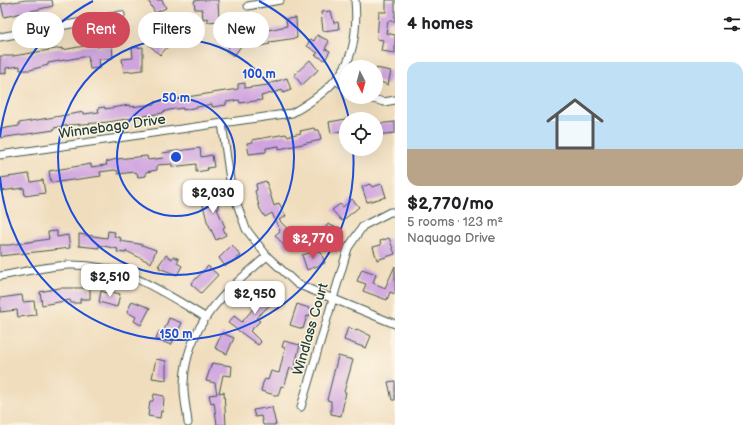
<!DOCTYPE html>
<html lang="en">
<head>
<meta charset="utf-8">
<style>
	:root { --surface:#fff; --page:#f6f6f6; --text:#202124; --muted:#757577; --line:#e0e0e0; --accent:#d1495b }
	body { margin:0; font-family:"Balsamiq Sans",sans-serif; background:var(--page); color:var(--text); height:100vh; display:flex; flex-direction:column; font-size:15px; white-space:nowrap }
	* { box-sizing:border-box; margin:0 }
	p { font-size:13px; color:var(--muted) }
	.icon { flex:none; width:22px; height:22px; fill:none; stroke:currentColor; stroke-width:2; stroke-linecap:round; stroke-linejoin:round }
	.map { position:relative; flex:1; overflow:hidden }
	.details { display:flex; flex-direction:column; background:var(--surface); width:360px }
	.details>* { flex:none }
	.guide { position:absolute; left:12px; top:12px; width:323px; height:36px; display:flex; gap:8px }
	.needle { width:26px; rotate:174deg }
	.controls { position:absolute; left:339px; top:60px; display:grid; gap:8px }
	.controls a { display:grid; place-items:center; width:44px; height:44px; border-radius:50%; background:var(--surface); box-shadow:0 4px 16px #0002; font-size:20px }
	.price { position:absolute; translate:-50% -34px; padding:0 9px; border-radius:8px; background:#fff; color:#222; font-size:13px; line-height:26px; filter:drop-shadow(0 1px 2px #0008) }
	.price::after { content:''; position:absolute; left:50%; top:24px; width:12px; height:9px; margin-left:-6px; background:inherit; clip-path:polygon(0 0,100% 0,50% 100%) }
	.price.selected { background:var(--accent); color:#fff }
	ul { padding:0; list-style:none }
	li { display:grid; align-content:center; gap:8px; height:212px; padding:0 12px }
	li+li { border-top:1px solid var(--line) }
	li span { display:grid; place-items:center; height:124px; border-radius:12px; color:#555 }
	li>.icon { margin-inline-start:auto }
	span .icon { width:72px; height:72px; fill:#fffc; stroke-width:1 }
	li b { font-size:17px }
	h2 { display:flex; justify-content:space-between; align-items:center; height:48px; padding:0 12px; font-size:17px }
	.pill { padding:0 14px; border-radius:18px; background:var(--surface); box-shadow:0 4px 16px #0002; font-size:14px; line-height:36px }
	.pill.selected { background:var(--accent); color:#fff }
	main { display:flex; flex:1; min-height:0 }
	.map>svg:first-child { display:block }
	.building { fill:#cfa3e0 }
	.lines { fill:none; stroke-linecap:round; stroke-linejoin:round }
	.street-casing { stroke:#3e5549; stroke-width:9 }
	.street { stroke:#fff; stroke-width:7 }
	.ring { fill:none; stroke:#1d4ed8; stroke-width:2 }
	.labels { text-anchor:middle; stroke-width:3; stroke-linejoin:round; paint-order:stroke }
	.street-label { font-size:14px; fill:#1f3d34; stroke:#fcf5e5 }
	.centre { fill:#1d4ed8; stroke:#fcf5e5; stroke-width:2 }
	.ring-label { font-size:12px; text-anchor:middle; font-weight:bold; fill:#1d4ed8; stroke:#fcf5e5; stroke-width:3; stroke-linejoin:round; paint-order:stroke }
</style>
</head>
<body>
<main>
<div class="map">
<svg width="395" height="425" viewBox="0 0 395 425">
	<rect width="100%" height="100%" fill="#fcf5e5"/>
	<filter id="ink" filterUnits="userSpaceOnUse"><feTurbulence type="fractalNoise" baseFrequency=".025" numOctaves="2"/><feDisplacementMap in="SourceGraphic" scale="8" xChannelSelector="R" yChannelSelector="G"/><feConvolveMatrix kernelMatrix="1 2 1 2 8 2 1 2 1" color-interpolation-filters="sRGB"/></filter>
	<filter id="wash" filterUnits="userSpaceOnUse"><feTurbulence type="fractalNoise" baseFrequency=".012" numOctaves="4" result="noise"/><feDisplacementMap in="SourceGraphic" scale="16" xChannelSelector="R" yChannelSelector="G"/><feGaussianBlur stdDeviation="0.9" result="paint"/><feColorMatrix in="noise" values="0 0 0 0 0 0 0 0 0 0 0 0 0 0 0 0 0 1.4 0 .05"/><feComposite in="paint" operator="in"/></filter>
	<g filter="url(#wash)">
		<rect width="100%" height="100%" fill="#f0ddbd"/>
		<g id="blocks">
			<g class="building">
				<path d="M 26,0 L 52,0 L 53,6 L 4,17 L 1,4 Z"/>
				<path d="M 148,0 L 162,0 L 166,8 L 155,13 Z"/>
				<path d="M 202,0 L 218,0 L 219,21 L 208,22 L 207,18 L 203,19 L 202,9 L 195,9 L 194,1 Z"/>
				<path d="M 386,0 L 395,0 L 395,21 L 388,21 L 386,33 L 395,35 L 395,53 L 381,51 L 383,40 L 377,39 L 379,12 L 386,12 Z"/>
				<path d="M 331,11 L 334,23 L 338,22 L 339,29 L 323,31 L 321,12 Z"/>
				<path d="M 296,18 L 297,38 L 269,42 L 270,44 L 251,48 L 249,34 L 287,26 L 286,19 Z"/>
				<path d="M 159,20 L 176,38 L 160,55 L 148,44 L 158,34 L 152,28 Z"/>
				<path d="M 224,28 L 243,43 L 234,56 L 226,51 L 229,47 L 217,39 Z"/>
				<path d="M 317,35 L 329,41 L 325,49 L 330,51 L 325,60 L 315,55 L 318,53 L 307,46 L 310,39 L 314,41 Z"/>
				<path d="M 96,44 L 97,47 L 112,45 L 113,58 L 99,59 L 100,68 L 90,69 L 88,56 L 48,63 L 48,65 L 30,70 L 20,70 L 20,66 L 6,68 L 6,73 L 0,74 L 0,56 L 13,56 L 62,48 L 62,50 Z"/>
				<path d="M 143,47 L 143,70 L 124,72 L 122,59 L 133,58 L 132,48 Z"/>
				<path d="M 310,60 L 318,70 L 302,85 L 294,75 Z"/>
				<path d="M 376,68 L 391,71 L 388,85 L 376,80 Z"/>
				<path d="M 287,78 L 291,90 L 283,93 L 283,90 L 261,96 L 262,100 L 240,103 L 239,100 L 226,102 L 226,105 L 212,107 L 212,104 L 183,110 L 183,108 L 169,110 L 163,112 L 163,113 L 108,122 L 70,125 L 54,128 L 54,130 L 0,138 L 0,129 L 19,126 L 19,123 L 84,112 L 84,114 L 99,112 L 98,108 L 105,107 L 105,109 L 130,105 L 130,107 L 155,104 L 155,102 L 238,89 L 238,84 L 245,83 L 245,88 L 268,85 L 268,84 Z"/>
				<path d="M 346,119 L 346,130 L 331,133 L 329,122 Z"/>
				<path d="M 395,122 L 395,133 L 376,135 L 376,124 Z"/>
				<path d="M 314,128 L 315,130 L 319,130 L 321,140 L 279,149 L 279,146 L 266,148 L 266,152 L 249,154 L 247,143 L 253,142 L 252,140 L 286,134 L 287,136 L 301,133 L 300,131 Z"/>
				<path d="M 200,148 L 201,157 L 212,155 L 214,167 L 207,168 L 208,170 L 196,172 L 196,164 L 172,167 L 172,164 L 157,165 L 157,170 L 146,172 L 146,176 L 138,177 L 137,173 L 134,172 L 118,174 L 118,171 L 114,170 L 100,172 L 101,176 L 51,183 L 49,171 L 91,164 L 91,167 L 107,165 L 106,162 L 117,159 L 147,156 L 148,160 L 163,158 L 162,153 Z"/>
				<path d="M 29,174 L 31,182 L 43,180 L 45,193 L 25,196 L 24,188 L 0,191 L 0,178 Z"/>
				<path d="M 266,181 L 274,206 L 279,203 L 286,216 L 279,220 L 292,234 L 296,231 L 300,236 L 287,249 L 275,235 L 280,231 L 272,213 L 265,217 L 260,209 L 255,191 L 257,190 L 256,184 Z"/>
				<path d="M 370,184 L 372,187 L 382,184 L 386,197 L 367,202 L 362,187 Z"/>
				<path d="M 214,190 L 219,209 L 217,209 L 225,227 L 223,228 L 226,235 L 216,240 L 207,221 L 200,193 Z"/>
				<path d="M 352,199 L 359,207 L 342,221 L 332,210 L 340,204 L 343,207 Z"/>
				<path d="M 328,224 L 337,228 L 331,245 L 318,239 Z"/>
				<path d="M 57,231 L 57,237 L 68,235 L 70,248 L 0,256 L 0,245 L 9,245 L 49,239 L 48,232 Z"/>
				<path d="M 108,231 L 115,232 L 114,236 L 121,238 L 120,241 L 139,244 L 156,250 L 151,263 L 126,251 L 126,253 L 117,252 L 118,249 L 99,245 L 99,248 L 79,246 L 79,234 L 107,238 Z"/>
				<path d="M 389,238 L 395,254 L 377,260 L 373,247 L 381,245 L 380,241 Z"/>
				<path d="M 232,245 L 241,256 L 225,266 L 219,258 Z"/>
				<path d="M 320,250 L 325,263 L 307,270 L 302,255 Z"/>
				<path d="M 166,255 L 172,259 L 173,256 L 179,259 L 177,263 L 182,266 L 177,275 L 159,268 L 160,266 L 158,266 Z"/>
				<path d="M 208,266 L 218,275 L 201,293 L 191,284 Z"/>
				<path d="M 395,266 L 395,294 L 390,292 L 387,300 L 363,291 L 366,284 L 357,281 L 362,269 L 376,274 L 373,283 L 385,288 Z"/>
				<path d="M 59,288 L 90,288 L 90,299 L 80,299 L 80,303 L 71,303 L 70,300 L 42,305 L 40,292 Z"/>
				<path d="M 261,290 L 269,298 L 276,291 L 281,298 L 273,306 L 271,304 L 256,318 L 260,321 L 250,331 L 261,342 L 258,345 L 228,323 L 234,316 L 242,322 L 257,304 L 252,298 Z"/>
				<path d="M 101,291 L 107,293 L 108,291 L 120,294 L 117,307 L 99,302 Z"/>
				<path d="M 22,295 L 23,302 L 34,301 L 36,315 L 18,317 L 17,310 L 0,312 L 0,298 Z"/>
				<path d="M 132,301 L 150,308 L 141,325 L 134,321 L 136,317 L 127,312 Z"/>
				<path d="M 297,304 L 312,309 L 309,317 L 307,316 L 303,329 L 290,325 Z"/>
				<path d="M 169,318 L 182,323 L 171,345 L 156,339 L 159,331 L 163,333 Z"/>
				<path d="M 348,327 L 357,331 L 357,329 L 371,336 L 366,348 L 344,340 Z"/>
				<path d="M 222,333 L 234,338 L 227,354 L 215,348 Z"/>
				<path d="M 284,341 L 300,345 L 294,369 L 290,368 L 284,387 L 281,386 L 278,396 L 261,391 L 263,383 L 265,379 L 268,380 L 271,371 L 279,373 L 285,348 L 282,347 Z"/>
				<path d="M 338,356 L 353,360 L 344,392 L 346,392 L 341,416 L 331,414 L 331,401 L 327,400 Z"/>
				<path d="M 156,359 L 166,361 L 166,380 L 152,378 Z"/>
				<path d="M 212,363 L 232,366 L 231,376 L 223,375 L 219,393 L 224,392 L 226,425 L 217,425 L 214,402 L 211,403 L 209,395 L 217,394 L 215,383 L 206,381 Z"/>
				<path d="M 395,381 L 395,400 L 392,400 L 388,382 Z"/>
				<path d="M 154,394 L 164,396 L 163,412 L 161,411 L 160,418 L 148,416 L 150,401 L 153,401 Z"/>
				<path d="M 272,407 L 276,425 L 263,425 L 261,416 L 255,417 L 253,410 Z"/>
			</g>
		</g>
	</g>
	<g filter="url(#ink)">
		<use href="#blocks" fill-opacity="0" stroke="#3e5549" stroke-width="1"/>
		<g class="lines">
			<g class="street-casing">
				<g id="street">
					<path d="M 248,6 L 280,0"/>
					<path d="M 0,37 L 121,15"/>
					<path d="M 337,81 L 346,87"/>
					<path d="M 365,97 L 384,102 L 395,100"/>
					<path d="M 222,123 L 231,187 L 246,229 L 267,256 L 297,284 L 395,324"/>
					<path d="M 0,155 L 292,113 C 342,85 360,59 355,0"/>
					<path d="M 0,276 C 23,272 47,266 70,265 C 124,264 161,291 205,317"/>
					<path d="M 301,407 L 348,248 L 363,226 L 390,212 L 395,212"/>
					<path d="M 188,423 C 187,410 183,396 184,383 C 186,324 226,291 267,256"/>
				</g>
			</g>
			<use href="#street" class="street"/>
		</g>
	</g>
	<g class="ring">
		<circle cx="176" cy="157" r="59"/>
		<circle cx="176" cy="157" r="118"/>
		<path d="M0 137A177 177 0 0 1 93 1M259 1A177 177 0 0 1 349 119M353 149A177 177 0 0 1 0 177"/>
	</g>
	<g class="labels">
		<g class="street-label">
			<text transform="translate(112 126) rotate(-8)" y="5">Winnebago Drive</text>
			<text transform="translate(310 329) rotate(-74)" y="5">Windlass Court</text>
		</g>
	</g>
	<circle cx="176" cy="157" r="6" class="centre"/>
	<g class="ring-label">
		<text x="259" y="78">100 m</text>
		<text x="176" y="102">50 m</text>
		<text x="176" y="338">150 m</text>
	</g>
</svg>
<div class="controls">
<a><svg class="needle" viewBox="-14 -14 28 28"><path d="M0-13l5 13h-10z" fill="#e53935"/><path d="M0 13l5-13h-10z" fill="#757577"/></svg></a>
<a><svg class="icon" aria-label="locate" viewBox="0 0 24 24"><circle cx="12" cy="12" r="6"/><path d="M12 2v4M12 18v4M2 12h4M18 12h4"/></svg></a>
</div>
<b class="price" style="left:213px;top:214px">$2,030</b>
<b class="price selected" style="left:313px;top:260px">$2,770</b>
<b class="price" style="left:110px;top:298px">$2,510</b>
<b class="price" style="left:255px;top:315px">$2,950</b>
<div class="guide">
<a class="pill">Buy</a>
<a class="pill selected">Rent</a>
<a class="pill">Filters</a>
<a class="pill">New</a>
</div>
</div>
<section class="details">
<h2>4 homes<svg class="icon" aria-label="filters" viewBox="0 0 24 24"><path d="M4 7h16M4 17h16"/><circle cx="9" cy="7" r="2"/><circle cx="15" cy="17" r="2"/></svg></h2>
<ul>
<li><span style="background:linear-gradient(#bfe0f5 70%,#b9a48a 0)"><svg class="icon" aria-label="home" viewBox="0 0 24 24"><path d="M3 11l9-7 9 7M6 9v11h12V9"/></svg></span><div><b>$2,770/mo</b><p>5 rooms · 123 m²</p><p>Naquaga Drive</p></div></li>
</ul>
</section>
</main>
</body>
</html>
